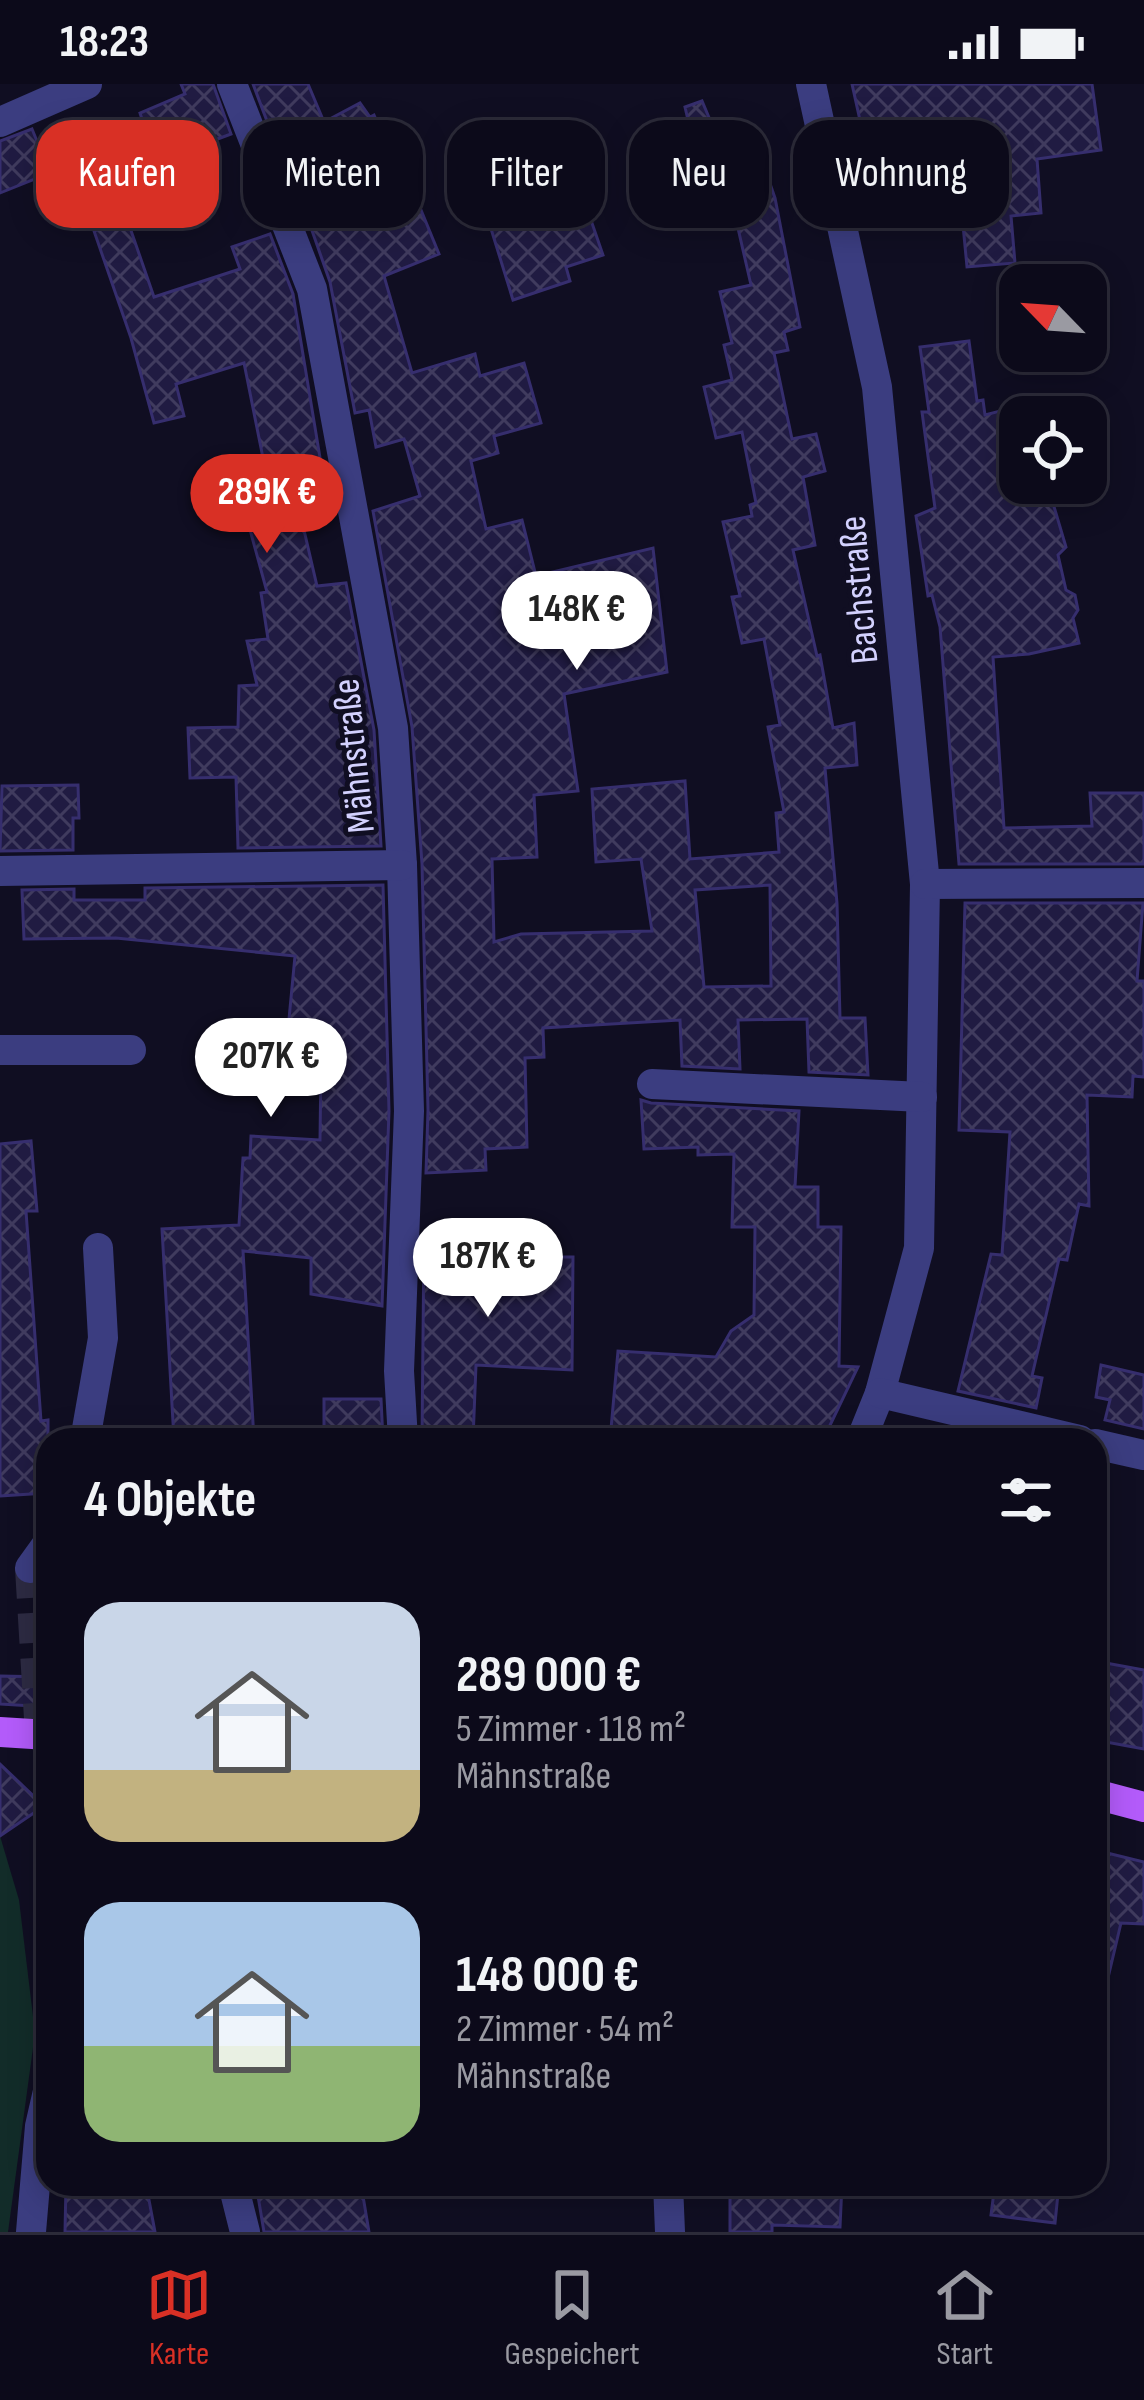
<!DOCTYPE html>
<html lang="de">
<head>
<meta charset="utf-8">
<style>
	:root { --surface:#0c0a1a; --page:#151323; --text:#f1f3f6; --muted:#9a9aa2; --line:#2c2b39; --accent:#d93025 }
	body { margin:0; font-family:"Sofia Sans Condensed",sans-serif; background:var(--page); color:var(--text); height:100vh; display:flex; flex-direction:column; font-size:45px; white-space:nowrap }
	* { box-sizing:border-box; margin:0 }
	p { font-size:39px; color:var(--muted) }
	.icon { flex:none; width:66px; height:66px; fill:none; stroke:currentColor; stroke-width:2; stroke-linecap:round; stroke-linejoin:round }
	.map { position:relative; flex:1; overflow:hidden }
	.details { position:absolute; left:36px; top:1344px; width:1071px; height:768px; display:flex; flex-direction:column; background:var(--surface); border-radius:36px; box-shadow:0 6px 30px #0003,0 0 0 3px var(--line) }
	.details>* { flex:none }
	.guide { position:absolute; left:36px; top:36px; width:1074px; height:108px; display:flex; gap:24px }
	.needle { width:78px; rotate:295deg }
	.buttons { position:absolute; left:999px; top:180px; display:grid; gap:24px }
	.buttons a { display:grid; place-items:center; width:108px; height:108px; border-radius:24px; background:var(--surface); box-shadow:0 6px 30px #0003,0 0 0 3px var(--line); font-size:60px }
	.price { position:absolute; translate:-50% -102px; padding:0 27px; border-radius:42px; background:#fff; color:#222; font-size:39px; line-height:78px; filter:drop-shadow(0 3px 6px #0008) }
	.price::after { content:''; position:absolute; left:50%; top:72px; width:36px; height:27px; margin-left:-18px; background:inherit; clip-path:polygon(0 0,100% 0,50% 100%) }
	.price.active { background:var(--accent); color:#fff }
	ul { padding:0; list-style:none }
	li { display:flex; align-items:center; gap:36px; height:300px; padding:0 48px }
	li span { display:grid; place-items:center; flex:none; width:336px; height:240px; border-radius:36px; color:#555 }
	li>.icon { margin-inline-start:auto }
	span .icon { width:144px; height:144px; fill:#fffc; stroke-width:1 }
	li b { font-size:51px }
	h2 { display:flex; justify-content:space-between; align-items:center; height:144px; padding:0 48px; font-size:51px }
	.pill { padding:0 42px; border-radius:36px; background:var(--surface); box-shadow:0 6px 30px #0003,0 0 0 3px var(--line); font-size:42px; line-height:108px }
	.pill.active { background:var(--accent); color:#fff }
	.status { display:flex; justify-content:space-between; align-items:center; height:84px; padding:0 60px; background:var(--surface); direction:ltr }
	.status svg { height:33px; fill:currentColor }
	.tab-bar { display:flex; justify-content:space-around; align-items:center; height:168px; border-top:3px solid var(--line); background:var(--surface); font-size:33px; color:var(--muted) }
	.tab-bar a { display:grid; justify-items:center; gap:6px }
	.tab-bar .active { color:var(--accent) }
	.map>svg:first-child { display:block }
	.green { fill:#122c29 }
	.building { fill:url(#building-cross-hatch); stroke:#362e6e; stroke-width:3; fill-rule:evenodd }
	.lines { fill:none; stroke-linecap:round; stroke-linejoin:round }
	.minor-tunnel { stroke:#2d2b43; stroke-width:30; stroke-dasharray:30 15; stroke-linecap:butt }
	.minor { stroke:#3b3d80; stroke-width:30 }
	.major { stroke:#b35bfa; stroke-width:30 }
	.labels { text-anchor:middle; stroke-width:10; stroke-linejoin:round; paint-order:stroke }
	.street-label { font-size:39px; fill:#d3d1fe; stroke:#100e22 }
</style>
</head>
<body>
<div class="status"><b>18:23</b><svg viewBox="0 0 49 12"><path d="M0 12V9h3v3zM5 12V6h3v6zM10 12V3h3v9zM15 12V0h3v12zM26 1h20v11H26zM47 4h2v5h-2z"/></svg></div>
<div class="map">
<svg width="1144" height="2148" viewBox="0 0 1144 2148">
	<defs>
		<pattern id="building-cross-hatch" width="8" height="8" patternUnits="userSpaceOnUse" patternTransform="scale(3)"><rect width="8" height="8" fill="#201b42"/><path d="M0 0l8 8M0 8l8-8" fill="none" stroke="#403b5e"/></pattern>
	</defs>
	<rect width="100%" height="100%" fill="#100e22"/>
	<path class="green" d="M 0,1752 L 19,1816 L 35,1949 L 8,2148 L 0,2148 Z"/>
	<g class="building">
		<path d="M 181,0 L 213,0 L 231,50 L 156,78 L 140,29 L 185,10 Z"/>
		<path d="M 253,0 L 308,0 L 324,38 L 360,19 L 370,33 L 374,31 L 409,112 L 414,109 L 439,170 L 384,192 L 412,289 L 475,270 L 480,292 L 524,279 L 541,339 L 494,352 L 498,369 L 471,377 L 486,445 L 522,436 L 536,492 L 653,464 L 667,588 L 564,610 L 578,707 L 534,711 L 537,773 L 492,775 L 494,858 L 521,850 L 652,847 L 641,775 L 596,778 L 592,705 L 685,697 L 690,775 L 779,768 L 776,729 L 784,728 L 768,643 L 780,641 L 764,555 L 742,559 L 732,513 L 740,512 L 723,438 L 752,432 L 750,421 L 756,419 L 742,348 L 716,354 L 704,303 L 732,296 L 724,261 L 732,259 L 720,208 L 751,201 L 732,118 L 726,120 L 724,114 L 710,119 L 699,77 L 649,98 L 633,59 L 688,36 L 685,23 L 702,17 L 731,86 L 761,74 L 775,114 L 800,243 L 784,248 L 788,266 L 774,269 L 792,355 L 816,350 L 825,387 L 803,393 L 815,461 L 793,466 L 817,572 L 820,571 L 833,644 L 854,639 L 857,681 L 825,684 L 837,819 L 840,934 L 865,934 L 868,991 L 809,988 L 807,935 L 738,936 L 740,985 L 682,982 L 680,936 L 543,944 L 544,973 L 525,974 L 527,1063 L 485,1065 L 486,1086 L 426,1089 L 428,1026 L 422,780 L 412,643 L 373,427 L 420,412 L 404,355 L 376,363 L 369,326 L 355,329 L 330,198 L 273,35 L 267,37 ZM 770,801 L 771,902 L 704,903 L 695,806 Z"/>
		<path d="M 852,0 L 1092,0 L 1101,66 L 1037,75 L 1041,129 L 1011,132 L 1015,179 L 967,183 L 961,120 L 926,126 L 921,93 L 913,85 L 907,42 L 863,50 Z"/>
		<path d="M 32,45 L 50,89 L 0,109 L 0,57 Z"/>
		<path d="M 573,84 L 603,171 L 566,183 L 570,197 L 513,216 L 484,122 Z"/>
		<path d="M 127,135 L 154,213 L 240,185 L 232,163 L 270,150 L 293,210 L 326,410 L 297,416 L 317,502 L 346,499 L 374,646 L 381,762 L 238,764 L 236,693 L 190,694 L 188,644 L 238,643 L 239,602 L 257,601 L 247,557 L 268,555 L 261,509 L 267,508 L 249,442 L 239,444 L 230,396 L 266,389 L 244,279 L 176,300 L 184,332 L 154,339 L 131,254 L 94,147 Z"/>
		<path d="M 969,257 L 977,317 L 983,316 L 985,331 L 1020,322 L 1020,399 L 1047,399 L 1066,463 L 1058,471 L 1066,506 L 1075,511 L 1078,526 L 1073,534 L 1079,559 L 1029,570 L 993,573 L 1004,744 L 1092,742 L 1090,709 L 1144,709 L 1144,780 L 959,780 L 940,543 L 932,511 L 928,512 L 916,432 L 935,424 L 922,328 L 929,328 L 920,263 Z"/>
		<path d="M 78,701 L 79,734 L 73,734 L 73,766 L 0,767 L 2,702 Z"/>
		<path d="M 383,801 L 389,1027 L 382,1222 L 311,1210 L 311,1174 L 243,1167 L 254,1356 L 174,1356 L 162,1145 L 239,1141 L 243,1074 L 250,1074 L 251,1052 L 320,1056 L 321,979 L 285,977 L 295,872 L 116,854 L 24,855 L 22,806 L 74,805 L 74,816 L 145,816 L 145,804 Z"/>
		<path d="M 965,819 L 1143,819 L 1137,897 L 1144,897 L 1144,993 L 1133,992 L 1132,1013 L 1087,1011 L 1089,1122 L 1079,1120 L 1067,1176 L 1059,1175 L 1032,1292 L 1042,1294 L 1036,1324 L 958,1307 L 991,1170 L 1002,1171 L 1010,1048 L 959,1046 Z"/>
		<path d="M 641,1016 L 651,1019 L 799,1027 L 795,1103 L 818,1103 L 818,1143 L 841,1143 L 839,1282 L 858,1283 L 823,1356 L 610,1356 L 618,1267 L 716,1273 L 731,1247 L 754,1231 L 755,1143 L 732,1143 L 734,1070 L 698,1071 L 698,1063 L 644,1065 Z"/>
		<path d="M 31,1057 L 37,1127 L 26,1127 L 41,1337 L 48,1336 L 48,1367 L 43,1368 L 46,1409 L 0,1412 L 0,1060 Z"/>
		<path d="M 542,1149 L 542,1173 L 573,1173 L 572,1286 L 476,1281 L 473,1356 L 422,1356 L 424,1153 Z"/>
		<path d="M 1101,1281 L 1144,1291 L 1144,1345 L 1105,1336 L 1110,1316 L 1096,1313 Z"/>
		<path d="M 324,1315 L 381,1315 L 383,1356 L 324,1356 Z"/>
		<path d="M 1095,1577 L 1144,1586 L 1144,1665 L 1095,1656 Z"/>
		<path d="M 0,1592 L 48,1593 L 48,1623 L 0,1620 Z"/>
		<path d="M 0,1680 L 44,1722 L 0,1752 Z"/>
		<path d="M 1095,1766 L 1144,1778 L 1144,1840 L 1121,1839 L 1107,1898 L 1095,1896 Z"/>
		<path d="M 66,2100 L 146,2100 L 155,2148 L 65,2148 Z"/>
		<path d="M 256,2100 L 361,2100 L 369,2148 L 264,2148 Z"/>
		<path d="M 730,2100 L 842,2100 L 840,2143 L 772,2141 L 772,2148 L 730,2148 Z"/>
		<path d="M 995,2100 L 1059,2100 L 1055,2139 L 991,2131 Z"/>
	</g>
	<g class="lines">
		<path class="minor-tunnel" d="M 30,1484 L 40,1651"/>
		<g class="minor">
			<path d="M 232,0 L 312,205 L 393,644 L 402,781 L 409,1027 L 399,1287 L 403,1356"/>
			<path d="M 811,0 L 877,303 L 925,800 L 919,1164 L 880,1309 L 861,1356"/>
			<path d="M 0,38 L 87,0"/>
			<path d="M 0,787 L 402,781"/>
			<path d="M 925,800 L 1144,799"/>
			<path d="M 0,966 L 131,966"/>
			<path d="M 652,1000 L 922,1013"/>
			<path d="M 880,1309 L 1080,1356"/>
			<path d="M 85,1356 L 103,1254 L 98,1164"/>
			<path d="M 1095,1360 L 1144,1371"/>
			<path d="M 30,1484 L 48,1459"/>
			<path d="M 233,2100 L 245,2148"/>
			<path d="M 668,2100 L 670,2148"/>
			<path d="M 31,2148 L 40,2042 L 48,2007"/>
		</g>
		<g class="major">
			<path d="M 0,1648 L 48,1651"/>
			<path d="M 1095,1710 L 1144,1723"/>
		</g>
	</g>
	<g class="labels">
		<g class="street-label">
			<text transform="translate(857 506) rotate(-95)" y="14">Bachstraße</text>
			<text transform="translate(352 672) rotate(-96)" y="14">Mähnstraße</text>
		</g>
	</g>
</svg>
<div class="buttons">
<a><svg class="needle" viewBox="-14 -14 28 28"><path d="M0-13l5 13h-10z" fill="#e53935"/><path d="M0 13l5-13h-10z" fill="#9a9aa2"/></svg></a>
<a><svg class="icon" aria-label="locate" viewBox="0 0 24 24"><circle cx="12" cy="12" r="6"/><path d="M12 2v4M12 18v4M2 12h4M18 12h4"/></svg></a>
</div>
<b class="price active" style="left:267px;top:472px">289K €</b>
<b class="price" style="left:577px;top:589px">148K €</b>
<b class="price" style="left:271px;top:1036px">207K €</b>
<b class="price" style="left:488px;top:1236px">187K €</b>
<div class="guide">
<a class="pill active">Kaufen</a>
<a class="pill">Mieten</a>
<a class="pill">Filter</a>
<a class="pill">Neu</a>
<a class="pill">Wohnung</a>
</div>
<section class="details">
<h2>4 Objekte<svg class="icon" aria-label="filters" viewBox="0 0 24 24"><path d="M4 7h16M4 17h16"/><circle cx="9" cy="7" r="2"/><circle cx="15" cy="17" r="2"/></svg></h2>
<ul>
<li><span style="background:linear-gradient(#c9d6e8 70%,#c2b280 0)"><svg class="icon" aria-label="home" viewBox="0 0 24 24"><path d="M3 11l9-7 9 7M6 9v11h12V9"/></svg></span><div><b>289 000 €</b><p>5 Zimmer · 118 m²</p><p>Mähnstraße</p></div></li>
<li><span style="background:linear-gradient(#a9c7e8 60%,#8fb573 0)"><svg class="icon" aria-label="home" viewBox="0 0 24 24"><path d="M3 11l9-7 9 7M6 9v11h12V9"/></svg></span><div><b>148 000 €</b><p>2 Zimmer · 54 m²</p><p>Mähnstraße</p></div></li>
</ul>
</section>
</div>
<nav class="tab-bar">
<a class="active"><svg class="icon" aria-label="map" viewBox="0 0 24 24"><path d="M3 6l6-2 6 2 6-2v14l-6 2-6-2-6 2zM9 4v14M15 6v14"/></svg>Karte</a>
<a><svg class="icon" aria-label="saved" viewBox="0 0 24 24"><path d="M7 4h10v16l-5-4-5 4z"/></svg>Gespeichert</a>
<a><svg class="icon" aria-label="home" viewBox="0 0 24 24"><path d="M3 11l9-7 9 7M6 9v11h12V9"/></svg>Start</a>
</nav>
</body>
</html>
